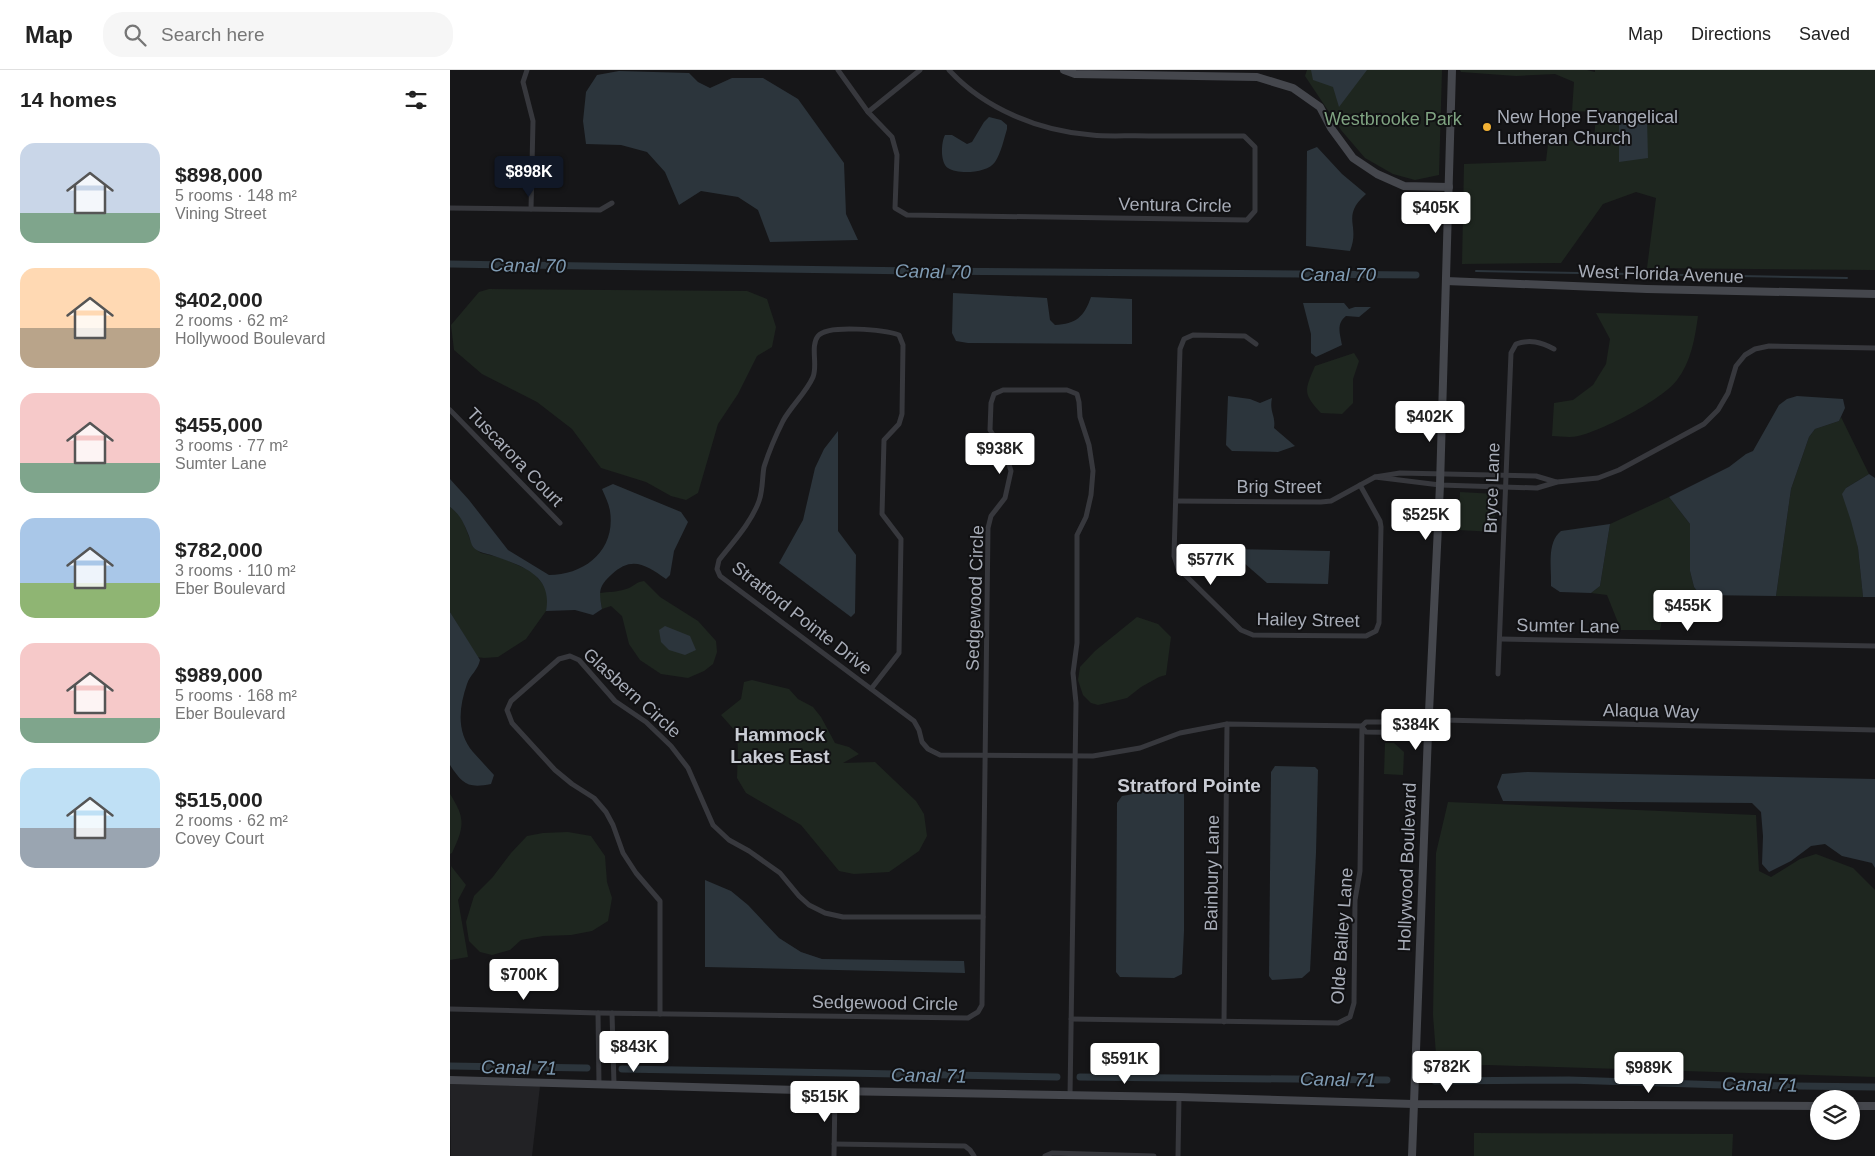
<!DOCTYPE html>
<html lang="en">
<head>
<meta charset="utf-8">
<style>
	:root { --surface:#fff; --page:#f6f6f6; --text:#222; --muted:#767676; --line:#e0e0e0; --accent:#111827 }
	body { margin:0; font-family:Helvetica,sans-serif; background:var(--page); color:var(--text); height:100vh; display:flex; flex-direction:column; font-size:19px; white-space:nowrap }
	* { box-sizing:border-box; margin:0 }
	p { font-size:16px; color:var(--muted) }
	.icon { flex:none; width:28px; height:28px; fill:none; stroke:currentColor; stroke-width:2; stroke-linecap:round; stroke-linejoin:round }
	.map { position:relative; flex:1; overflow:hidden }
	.side { display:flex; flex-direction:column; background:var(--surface); width:450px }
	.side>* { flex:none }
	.controls { position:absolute; left:1360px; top:1020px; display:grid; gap:10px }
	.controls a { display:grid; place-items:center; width:50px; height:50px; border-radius:50%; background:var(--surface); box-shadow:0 1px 4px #0004; font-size:25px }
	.price { position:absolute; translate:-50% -42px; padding:0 11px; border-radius:5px; background:#fff; color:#222; font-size:16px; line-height:32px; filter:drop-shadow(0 1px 2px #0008) }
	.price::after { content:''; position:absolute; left:50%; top:30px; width:15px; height:11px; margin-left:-8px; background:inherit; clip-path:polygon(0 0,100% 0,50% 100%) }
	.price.selected { background:var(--accent); color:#fff }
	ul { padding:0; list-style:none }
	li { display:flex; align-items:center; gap:15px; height:125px; padding:0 20px }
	li span { display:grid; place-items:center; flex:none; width:140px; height:100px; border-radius:15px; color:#555 }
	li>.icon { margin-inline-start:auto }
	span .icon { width:60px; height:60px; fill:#fffc; stroke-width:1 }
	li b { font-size:21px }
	h2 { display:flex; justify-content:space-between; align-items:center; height:60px; padding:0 20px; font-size:21px }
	header { display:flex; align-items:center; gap:30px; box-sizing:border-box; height:70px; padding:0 25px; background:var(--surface); border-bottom:1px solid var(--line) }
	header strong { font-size:24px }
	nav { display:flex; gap:28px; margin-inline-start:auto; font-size:18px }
	.search { width:350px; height:45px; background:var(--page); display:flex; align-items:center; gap:12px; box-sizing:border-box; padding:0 18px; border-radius:20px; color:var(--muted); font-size:19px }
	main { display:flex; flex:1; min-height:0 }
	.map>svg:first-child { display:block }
	.built { fill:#222225 }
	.green { fill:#1e261f }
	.water { fill:#2c353c }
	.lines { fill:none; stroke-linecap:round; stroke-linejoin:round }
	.stream { stroke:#2c353c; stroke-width:2 }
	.canal { stroke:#2c353c; stroke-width:7 }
	.street { stroke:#37383d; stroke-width:5 }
	.secondary { stroke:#45474d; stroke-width:8 }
	.poi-dot { fill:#f2b134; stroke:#111113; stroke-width:2 }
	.labels { text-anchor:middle; stroke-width:4; stroke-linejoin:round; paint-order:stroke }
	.poi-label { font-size:18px; fill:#a8adb8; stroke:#111113; text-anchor:start }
	.park-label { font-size:18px; fill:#7fa381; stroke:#111113 }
	.street-label { font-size:18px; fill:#a8adb8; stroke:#111113 }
	.water-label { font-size:19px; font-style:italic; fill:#7f9bb3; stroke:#111113 }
	.neighbourhood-label { font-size:19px; font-weight:bold; fill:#c9ccd4; stroke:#111113 }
</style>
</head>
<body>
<header>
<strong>Map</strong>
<div class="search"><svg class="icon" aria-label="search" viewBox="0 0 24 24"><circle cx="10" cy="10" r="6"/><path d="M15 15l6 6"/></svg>Search here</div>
<nav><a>Map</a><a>Directions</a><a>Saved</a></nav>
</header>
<main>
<section class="side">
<h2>14 homes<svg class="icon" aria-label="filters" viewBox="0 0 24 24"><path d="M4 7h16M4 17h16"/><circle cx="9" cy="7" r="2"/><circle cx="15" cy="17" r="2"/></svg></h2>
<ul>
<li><span style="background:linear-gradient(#c9d6e8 70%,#7fa58c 0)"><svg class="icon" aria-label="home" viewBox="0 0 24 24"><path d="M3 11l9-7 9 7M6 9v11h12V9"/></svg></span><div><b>$898,000</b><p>5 rooms · 148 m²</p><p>Vining Street</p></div></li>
<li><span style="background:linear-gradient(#ffd9b3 60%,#b9a48a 0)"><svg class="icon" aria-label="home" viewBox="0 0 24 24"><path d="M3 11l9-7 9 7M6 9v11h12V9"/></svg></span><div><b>$402,000</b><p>2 rooms · 62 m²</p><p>Hollywood Boulevard</p></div></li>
<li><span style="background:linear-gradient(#f6c9c9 70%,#7fa58c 0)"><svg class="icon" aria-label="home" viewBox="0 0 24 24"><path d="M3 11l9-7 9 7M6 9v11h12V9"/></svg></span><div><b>$455,000</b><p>3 rooms · 77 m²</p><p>Sumter Lane</p></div></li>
<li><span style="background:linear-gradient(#a9c7e8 65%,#8fb573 0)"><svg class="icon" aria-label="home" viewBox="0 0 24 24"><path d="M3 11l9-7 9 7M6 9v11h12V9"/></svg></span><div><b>$782,000</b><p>3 rooms · 110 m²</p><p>Eber Boulevard</p></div></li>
<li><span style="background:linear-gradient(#f6c9c9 75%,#7fa58c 0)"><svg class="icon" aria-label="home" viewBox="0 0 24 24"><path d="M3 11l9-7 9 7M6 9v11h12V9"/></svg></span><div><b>$989,000</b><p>5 rooms · 168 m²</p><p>Eber Boulevard</p></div></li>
<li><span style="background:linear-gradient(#bfe0f5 60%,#9aa5b1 0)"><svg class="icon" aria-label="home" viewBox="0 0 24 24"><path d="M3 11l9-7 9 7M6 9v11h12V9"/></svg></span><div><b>$515,000</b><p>2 rooms · 62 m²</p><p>Covey Court</p></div></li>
</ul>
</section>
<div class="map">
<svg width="1425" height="1086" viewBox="0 0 1425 1086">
	<rect width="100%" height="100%" fill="#161618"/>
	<path class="built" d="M 0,1014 L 90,1016 L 82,1086 L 1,1086 Z"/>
	<g class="green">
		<path d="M 857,0 L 992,0 L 989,105 L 965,110 L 943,104 L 915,88 L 891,60 L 855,6 Z"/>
		<path d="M 1010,0 L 1137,0 L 1145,2 L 1145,0 L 1425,0 L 1425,200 L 1197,198 L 1206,128 L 1186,122 L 1153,134 L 1111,193 L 1012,194 L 1014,94 L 1096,91 L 1098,74 L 1117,73 L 1117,71 L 1144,71 L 1146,42 L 1122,41 L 1124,12 L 1105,4 L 1066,6 L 1011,2 Z"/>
		<path d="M 39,219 L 297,221 L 317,229 L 326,257 L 322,277 L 307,286 L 288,324 L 268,354 L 248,423 L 236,430 L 221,426 L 196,412 L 151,398 L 122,359 L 87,332 L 32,304 L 4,280 L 1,255 L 29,222 Z"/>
		<path d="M 1146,243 L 1248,246 C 1245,268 1241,292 1227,310 C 1213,329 1152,361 1128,366 C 1120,368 1110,366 1102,366 L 1104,333 L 1123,330 L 1143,315 L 1156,294 L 1160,269 Z"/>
		<path d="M 904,283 L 909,291 L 903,309 L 903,333 L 892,344 L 871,343 C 852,323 855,320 865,296 Z"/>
		<path d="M 1391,347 L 1419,404 L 1396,418 L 1408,478 L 1413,527 L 1326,526 L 1341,419 L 1359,367 L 1365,359 L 1389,351 Z"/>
		<path d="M 1010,422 L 1046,424 L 1044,462 L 1008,460 Z"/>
		<path d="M 1219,427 L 1240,454 L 1240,501 L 1244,517 L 1250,525 L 1216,530 L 1210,560 L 1171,560 L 1157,525 L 1141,523 L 1150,516 L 1160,454 Z"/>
		<path d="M 0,437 L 10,444 L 23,477 L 31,483 L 52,488 L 83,502 L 96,518 L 99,529 L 96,541 L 76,569 L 48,587 L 34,588 L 27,587 L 0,542 Z"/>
		<path d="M 194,511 L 210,527 L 248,551 L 266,571 L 267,582 L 263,594 L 254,601 L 238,608 L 211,604 L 190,590 L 179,574 L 172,546 L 161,536 L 152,539 L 149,523 C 158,522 170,522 179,518 C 185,515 187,512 194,511 Z"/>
		<path d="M 687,547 L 708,554 L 721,567 L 716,605 L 709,607 L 691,617 L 677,628 L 661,632 L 648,635 L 641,633 L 633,625 L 628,610 L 630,597 L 645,581 Z"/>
		<path d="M 302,610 L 339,619 L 348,629 L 363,637 L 371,647 L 385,673 L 399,677 L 409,684 L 393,693 L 425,692 L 466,731 L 474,744 L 477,766 L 469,781 L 439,802 L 404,804 L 389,801 L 351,755 L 296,723 L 287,708 L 288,682 L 287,663 L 271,645 L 291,629 L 294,612 Z"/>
		<path d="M 935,673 L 944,673 L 954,682 L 953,705 L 934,704 Z"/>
		<path d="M 0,724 C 16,749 14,757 2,783 L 0,784 Z"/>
		<path d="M 998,732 L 1306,745 L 1309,801 L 1321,807 L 1350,789 L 1366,784 L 1403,798 L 1425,820 L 1425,1007 L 1038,995 L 987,997 L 983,945 L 986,783 Z"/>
		<path d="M 118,762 L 141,766 L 155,786 L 157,812 L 162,828 L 158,851 L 142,861 L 121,865 L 93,866 L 71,870 L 60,880 L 42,885 L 30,882 L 19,871 L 16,852 L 24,826 L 42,808 L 61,783 L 77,766 L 93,763 Z"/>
		<path d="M 1,796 L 16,815 L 8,830 L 18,887 L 0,890 Z"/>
		<path d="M 1024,1063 L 1283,1064 L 1282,1086 L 1024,1086 Z"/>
	</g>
	<g class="water">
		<path d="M 861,0 L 917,0 L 889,37 L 883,17 L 863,10 Z"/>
		<path d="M 169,1 L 239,3 L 248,12 L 260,18 L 282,8 L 313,8 L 348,29 L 394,93 L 396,144 L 408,170 L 320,172 L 308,140 L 288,127 L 251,121 L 229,135 L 215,102 L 197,82 L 171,75 L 136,74 L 133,51 L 136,22 L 147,5 Z"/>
		<path d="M 539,47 L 551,50 L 557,55 L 557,59 C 554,69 551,83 545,92 C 538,103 508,105 498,98 C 490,93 491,72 495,65 L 502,65 L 517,74 L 522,72 L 534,52 Z"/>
		<path d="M 1172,49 L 1197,49 L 1198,88 L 1169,92 L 1169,53 Z"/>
		<path d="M 867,77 L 892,104 L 916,124 C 890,147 911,155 900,181 L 856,176 L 857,81 Z"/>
		<path d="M 503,223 L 597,228 L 600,250 L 605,255 C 626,254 634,247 641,227 L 682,229 L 682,274 L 518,273 L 506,271 L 502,263 Z"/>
		<path d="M 853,233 L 894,233 L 899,239 L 905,237 L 921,237 L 909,247 L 896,246 C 886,254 890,263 892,275 L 866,287 L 861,283 L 861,264 Z"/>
		<path d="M 778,326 L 800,329 L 810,333 L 822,328 C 819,342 826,345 824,358 L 845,376 L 828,382 L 782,381 L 776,375 Z"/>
		<path d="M 1347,326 L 1393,329 L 1395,338 L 1389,351 L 1365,359 L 1359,367 L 1341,419 L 1326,526 L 1250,525 L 1244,517 L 1240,501 L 1240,454 L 1219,427 L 1279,397 L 1296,384 L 1303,381 L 1329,335 L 1337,329 Z"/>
		<path d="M 388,361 L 388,461 L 406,485 L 405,543 L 401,547 L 329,493 L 353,450 L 365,398 L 374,379 Z"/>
		<path d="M 1419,404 L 1425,408 L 1425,527 L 1413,527 L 1408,478 L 1401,451 L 1392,424 L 1396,418 Z"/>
		<path d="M 0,409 L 19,430 L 58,480 L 99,505 C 135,505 166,480 160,441 C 159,434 155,426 152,419 L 163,414 L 231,442 L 238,452 L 224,481 L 220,505 L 216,509 C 196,495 182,485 161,505 C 148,517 149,522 152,539 L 143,545 L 125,540 L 96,541 C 103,505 72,496 44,486 C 37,483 28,483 23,477 C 21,474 20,469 19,466 C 14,454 11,445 0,437 Z"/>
		<path d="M 1160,454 L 1150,516 L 1141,523 L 1110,522 L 1101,516 C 1102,498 1096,473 1111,461 Z"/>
		<path d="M 778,479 L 880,481 L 878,514 L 817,513 Z"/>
		<path d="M 0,542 L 30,590 C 28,600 20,605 17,614 C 9,637 6,662 23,682 C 30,690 37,697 44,705 L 41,714 C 17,719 12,713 0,695 Z"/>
		<path d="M 215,556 L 240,566 L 246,580 L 235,585 L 219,580 L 211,572 L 209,560 Z"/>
		<path d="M 825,696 L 865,697 L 868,700 L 866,783 L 860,901 L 852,908 L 822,910 L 819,906 L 821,702 Z"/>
		<path d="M 1077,702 L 1425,709 L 1425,798 L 1422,793 L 1392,786 L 1375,774 L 1361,776 L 1341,791 L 1319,802 L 1312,794 L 1313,766 L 1311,742 L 1302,733 L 1053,731 L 1047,717 L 1052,704 Z"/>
		<path d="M 734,711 L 734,861 L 732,904 L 724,908 L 670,907 L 666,902 L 667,733 L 672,726 L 706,720 Z"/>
		<path d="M 255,810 L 281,821 L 298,835 L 329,868 L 351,882 L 372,889 L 514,891 L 515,903 L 255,897 Z"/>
	</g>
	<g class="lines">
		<path class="stream" d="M 1026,201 L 1397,208"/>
		<g class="canal">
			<path d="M 0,194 L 467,201 L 966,205"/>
			<path d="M 0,996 L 137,998"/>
			<path d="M 172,999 L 607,1007"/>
			<path d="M 630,1007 L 937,1010"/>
			<path d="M 985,1011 L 1119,1010 L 1273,1015 L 1425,1017"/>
		</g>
		<g class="street">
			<path d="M 77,0 L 73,12 L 83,51 L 81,139"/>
			<path d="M 388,0 L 418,42 L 442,67 L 447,85 L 445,138 L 457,145 L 797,150 L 805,141 L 805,77 L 794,66 C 763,66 731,66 699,66 C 680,65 661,67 642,65 C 589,61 535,39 499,0"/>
			<path d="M 418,42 L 470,0"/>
			<path d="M 0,138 L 150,140 L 162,133"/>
			<path d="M 806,274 L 795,266 L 743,265 L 734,269 L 730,279 L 724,486 L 728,498 L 791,560 L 803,565 L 916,566 L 926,561 L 929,553 L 931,457 L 930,451 L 910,415"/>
			<path d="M 0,340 L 110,453"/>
			<path d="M 925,407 L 990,415 L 1087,418 L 1107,412 L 1148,408 L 1169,400 L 1254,354 L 1268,340 L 1278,323 L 1286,296 L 1295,285 L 1305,279 L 1319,276 L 1425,278"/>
			<path d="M 726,431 L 871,432 L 881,431 L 925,407 L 950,403 L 1086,406 L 1106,412"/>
			<path d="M 1051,569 L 1425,576"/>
			<path d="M 1048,604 L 1061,283 L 1066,274 C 1080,269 1091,272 1104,279"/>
			<path d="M 421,619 L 449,583 L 451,469 L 432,444 L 434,370 L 449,354 L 452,344 L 453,275 L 449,265 C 435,260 378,254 368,266 C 360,276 368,295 363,307 C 356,323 341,336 333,351 C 326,365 319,381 314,397 C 312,408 313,420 309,431 C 301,453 283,472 269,490 L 267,499 L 270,506 L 464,651 L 469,660 L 472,672 L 478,679 L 490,685 L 643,686 L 690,678 L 730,663 L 777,654 L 912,656"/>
			<path d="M 979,641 L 993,650 L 1425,660"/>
			<path d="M 912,656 L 916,652 L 979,652"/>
			<path d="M 912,657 L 916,662 L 978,663"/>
			<path d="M 0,939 L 148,943 L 518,948 L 528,942 L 532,935 L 538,458 L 541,446 L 555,428 L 561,401 L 556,385 L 540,360 L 541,333 L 544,324 L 553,320 L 617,320 L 627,324 L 629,332 L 630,347 L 639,375 L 643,401 L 641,425 L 636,447 L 627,465 L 627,573 L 623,603 L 626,633 L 620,1026"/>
			<path d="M 148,943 L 149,1014"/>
			<path d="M 162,943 L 164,1014"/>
			<path d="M 210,944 L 210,831 L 186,803 L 173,783 L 163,755 L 156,742 L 144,728 L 122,714 L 105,700 L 62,653 L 57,640 L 61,631 L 109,589 L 120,586 L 129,590 L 165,631 L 196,652 L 221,676 L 238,698 L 263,755 L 279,770 L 299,781 L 330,803 L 349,826 L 359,835 L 375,843 L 393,847 L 533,847"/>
			<path d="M 621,949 L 888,953 L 900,947 L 904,933 L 905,830 L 910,801 L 912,656"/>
			<path d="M 774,952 L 777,654"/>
			<path d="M 384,1074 L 515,1076 L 520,1080 L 524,1086"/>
			<path d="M 384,1086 L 385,1021"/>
			<path d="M 595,1086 L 602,1083 L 704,1086"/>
			<path d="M 728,1086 L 729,1027"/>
		</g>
		<g class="secondary">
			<path d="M 614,0 L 625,4 L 807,7 L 843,18 L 870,37 L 881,58 L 903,88 L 927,104 L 954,116 L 999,117"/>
			<path d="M 996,211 L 1197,219 L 1425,224"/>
			<path d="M 0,1010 L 385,1021 L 729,1027 L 963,1034 L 1369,1036"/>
			<path d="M 1401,1036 L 1425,1036"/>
			<path d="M 962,1086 L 978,663 L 990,415 L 1002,0"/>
		</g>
	</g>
	<circle class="poi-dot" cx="1037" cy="57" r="5"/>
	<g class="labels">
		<g class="poi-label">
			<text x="1047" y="53">New Hope Evangelical<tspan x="1047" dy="21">Lutheran Church</tspan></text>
		</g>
		<g class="park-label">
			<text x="943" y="55">Westbrooke Park</text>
		</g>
		<g class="street-label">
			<text transform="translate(725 135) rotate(1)" y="6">Ventura Circle</text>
			<text transform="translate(1211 204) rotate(2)" y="6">West Florida Avenue</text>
			<text transform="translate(65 387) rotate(46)" y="6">Tuscarora Court</text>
			<text x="829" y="423">Brig Street</text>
			<text transform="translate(1042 418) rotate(-88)" y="6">Bryce Lane</text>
			<text transform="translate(525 528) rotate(-88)" y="6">Sedgewood Circle</text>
			<text transform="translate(352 548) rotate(38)" y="6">Stratford Pointe Drive</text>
			<text transform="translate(858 550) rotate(1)" y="6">Hailey Street</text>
			<text transform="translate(1118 556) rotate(1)" y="6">Sumter Lane</text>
			<text transform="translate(182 623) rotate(42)" y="6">Glasbern Circle</text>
			<text transform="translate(1201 641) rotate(1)" y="6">Alaqua Way</text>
			<text transform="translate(957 797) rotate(-88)" y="6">Hollywood Boulevard</text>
			<text transform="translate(762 803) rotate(-89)" y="6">Bainbury Lane</text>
			<text transform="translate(892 866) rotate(-86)" y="6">Olde Bailey Lane</text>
			<text transform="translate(435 933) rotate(1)" y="6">Sedgewood Circle</text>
		</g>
		<g class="water-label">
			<text transform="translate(78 195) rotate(1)" y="7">Canal 70</text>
			<text transform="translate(483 201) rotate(1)" y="7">Canal 70</text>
			<text x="888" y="211">Canal 70</text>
			<text transform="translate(69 997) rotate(1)" y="7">Canal 71</text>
			<text transform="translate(479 1005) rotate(1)" y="7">Canal 71</text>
			<text transform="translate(888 1009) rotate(1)" y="7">Canal 71</text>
			<text transform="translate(1310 1014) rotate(1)" y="7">Canal 71</text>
		</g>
		<g class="neighbourhood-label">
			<text x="330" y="671">Hammock<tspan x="330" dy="22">Lakes East</tspan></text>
			<text x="739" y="722">Stratford Pointe</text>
		</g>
	</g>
</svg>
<div class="controls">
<a><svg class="icon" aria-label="layers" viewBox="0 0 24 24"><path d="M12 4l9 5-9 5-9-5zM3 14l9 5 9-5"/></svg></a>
</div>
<b class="price selected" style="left:79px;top:128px">$898K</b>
<b class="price" style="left:986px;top:164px">$405K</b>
<b class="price" style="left:980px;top:373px">$402K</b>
<b class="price" style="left:550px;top:405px">$938K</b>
<b class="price" style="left:976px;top:471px">$525K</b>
<b class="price" style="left:761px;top:516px">$577K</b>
<b class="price" style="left:1238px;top:562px">$455K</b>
<b class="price" style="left:966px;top:681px">$384K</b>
<b class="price" style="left:74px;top:931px">$700K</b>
<b class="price" style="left:184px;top:1003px">$843K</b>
<b class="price" style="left:675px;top:1015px">$591K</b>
<b class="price" style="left:997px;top:1023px">$782K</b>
<b class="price" style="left:1199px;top:1024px">$989K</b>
<b class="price" style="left:375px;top:1053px">$515K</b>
</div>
</main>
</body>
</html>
